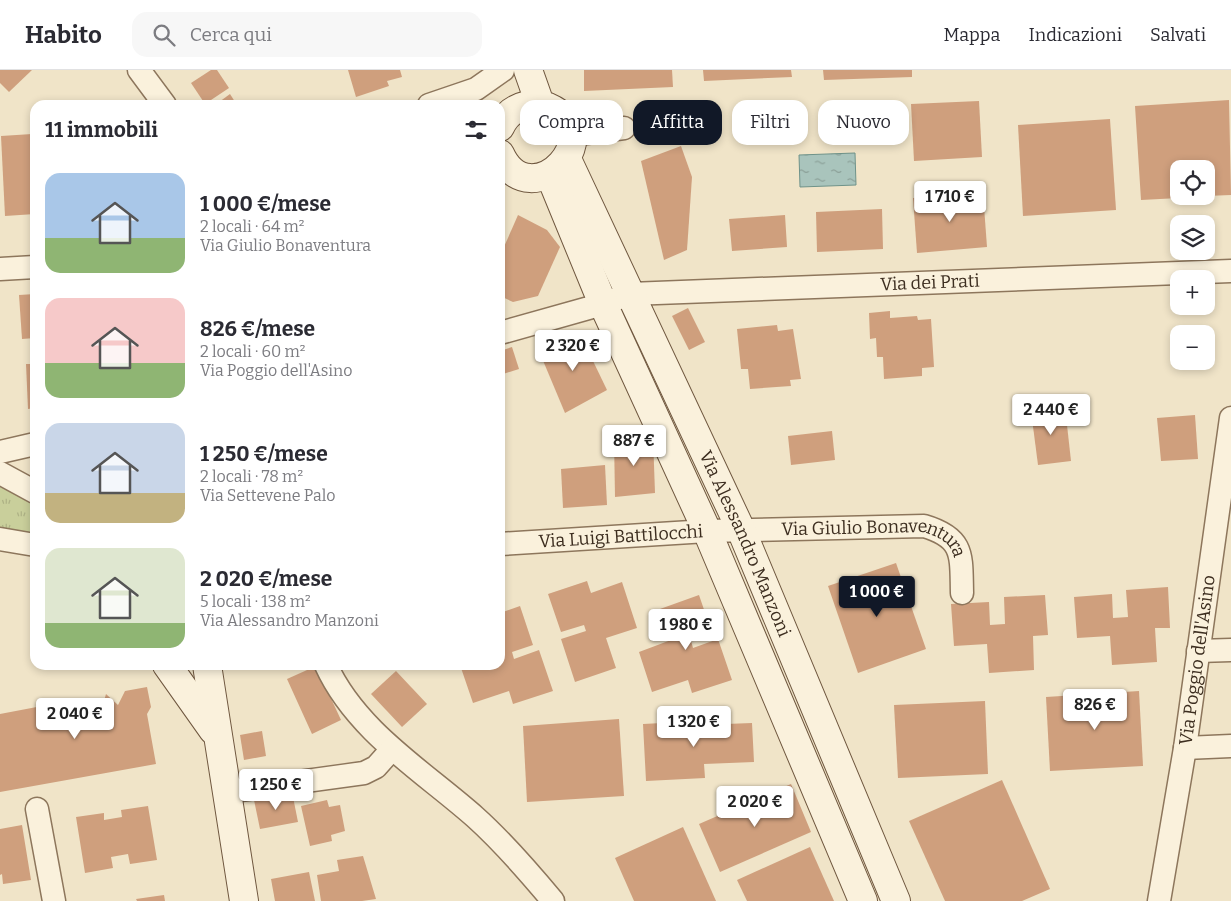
<!DOCTYPE html>
<html lang="it">
<head>
<meta charset="utf-8">
<style>
	:root { --surface:#fff; --page:#f7f7f7; --text:#2b2b33; --muted:#7c7c81; --line:#e1e1e2; --accent:#111827 }
	body { margin:0; font-family:Bitter,serif; background:var(--page); color:var(--text); height:100vh; display:flex; flex-direction:column; font-size:19px; white-space:nowrap }
	* { box-sizing:border-box; margin:0 }
	p { font-size:16px; color:var(--muted) }
	.icon { flex:none; width:28px; height:28px; fill:none; stroke:currentColor; stroke-width:2; stroke-linecap:round; stroke-linejoin:round }
	.map { position:relative; flex:1; overflow:hidden }
	.details { position:absolute; left:30px; top:30px; width:475px; height:570px; display:flex; flex-direction:column; background:var(--surface); border-radius:15px; box-shadow:0 2px 8px #0003 }
	.details>* { flex:none }
	.top-card { position:absolute; left:520px; top:30px; width:475px; height:45px; display:flex; gap:10px }
	.fabs { position:absolute; left:1170px; top:90px; display:grid; gap:10px }
	.fabs a { display:grid; place-items:center; width:45px; height:45px; border-radius:10px; background:var(--surface); box-shadow:0 2px 8px #0003; font-size:25px }
	.price { position:absolute; translate:-50% -42px; padding:0 11px; border-radius:5px; background:#fff; color:#222; font-size:16px; line-height:32px; filter:drop-shadow(0 1px 2px #0008) }
	.price::after { content:''; position:absolute; left:50%; top:30px; width:15px; height:11px; margin-left:-8px; background:inherit; clip-path:polygon(0 0,100% 0,50% 100%) }
	.price.active { background:var(--accent); color:#fff }
	ul { padding:0; list-style:none }
	li { display:flex; align-items:center; gap:15px; height:125px; padding:0 15px }
	li span { display:grid; place-items:center; flex:none; width:140px; height:100px; border-radius:15px; color:#555 }
	li>.icon { margin-inline-start:auto }
	span .icon { width:60px; height:60px; fill:#fffc; stroke-width:1 }
	li b { font-size:21px }
	h2 { display:flex; justify-content:space-between; align-items:center; height:60px; padding:0 15px; font-size:21px }
	.tag { padding:0 18px; border-radius:15px; background:var(--surface); box-shadow:0 2px 8px #0003; font-size:18px; line-height:45px }
	.tag.active { background:var(--accent); color:#fff }
	header { display:flex; align-items:center; gap:30px; box-sizing:border-box; height:70px; padding:0 25px; background:var(--surface); border-bottom:1px solid var(--line) }
	header strong { font-size:24px }
	nav { display:flex; gap:28px; margin-inline-start:auto; font-size:18px }
	.search { width:350px; height:45px; background:var(--page); display:flex; align-items:center; gap:12px; box-sizing:border-box; padding:0 18px; border-radius:15px; color:var(--muted); font-size:19px }
	.map>svg:first-child { display:block }
	.grass { fill:url(#grass-tufts) }
	.water { fill:url(#water-ripples); stroke:#6f938a }
	.building { fill:#cf9f7d }
	.lines { fill:none; stroke-linecap:round; stroke-linejoin:round }
	.street-casing { stroke:#8d765c; stroke-width:25 }
	.secondary-casing { stroke:#6f573f; stroke-width:30 }
	.street { stroke:#faf1dc; stroke-width:22 }
	.secondary { stroke:#faf1dc; stroke-width:28 }
	.labels { text-anchor:middle; stroke-width:4; stroke-linejoin:round; paint-order:stroke }
	.street-label { font-size:18px; fill:#3d2e20; stroke:#f7eed8 }
</style>
</head>
<body>
<header>
<strong>Habito</strong>
<div class="search"><svg class="icon" aria-label="search" viewBox="0 0 24 24"><circle cx="10" cy="10" r="6"/><path d="M15 15l6 6"/></svg>Cerca qui</div>
<nav><a>Mappa</a><a>Indicazioni</a><a>Salvati</a></nav>
</header>
<div class="map">
<svg width="1231" height="831" viewBox="0 0 1231 831">
	<defs>
		<pattern id="grass-tufts" width="24" height="20" patternUnits="userSpaceOnUse" patternTransform="scale(1.25)"><rect width="24" height="20" fill="#c9cf9b"/><path d="M3 7l-1-3M5 7V3M7 7l1-3M15 17l-1-3M17 17v-4M19 17l1-3" fill="none" stroke="#aeb285"/></pattern>
		<pattern id="water-ripples" width="26" height="14" patternUnits="userSpaceOnUse" patternTransform="scale(1.25)"><rect width="26" height="14" fill="#a9c4bc"/><path d="M2 4q2-2 4 0t4 0M15 11q2-2 4 0t4 0" fill="none" stroke="#8ba098"/></pattern>
	</defs>
	<rect width="100%" height="100%" fill="#f0e4c8"/>
	<path class="grass" d="M 0,413 L 10,415 L 35,435 L 35,469 L 0,462 Z"/>
	<path class="water" d="M 855,83 L 856,115 L 800,117 L 799,85 Z"/>
	<g class="building">
		<path d="M 0,0 L 32,0 L 9,22 L 0,13 Z"/>
		<path d="M 211,0 L 217,0 L 229,18 L 205,34 L 191,13 Z"/>
		<path d="M 348,0 L 400,0 L 402,7 L 387,11 L 389,16 L 356,27 Z"/>
		<path d="M 584,0 L 672,0 L 673,17 L 584,21 Z"/>
		<path d="M 703,0 L 791,0 L 792,7 L 704,11 Z"/>
		<path d="M 823,0 L 912,0 L 912,7 L 824,10 Z"/>
		<path d="M 230,24 L 237,35 L 215,35 Z"/>
		<path d="M 1229,30 L 1231,125 L 1206,126 L 1206,99 L 1179,99 L 1179,128 L 1141,130 L 1135,36 Z"/>
		<path d="M 979,31 L 982,87 L 914,91 L 911,34 Z"/>
		<path d="M 1110,49 L 1116,140 L 1023,146 L 1018,55 Z"/>
		<path d="M 32,64 L 35,144 L 5,146 L 1,66 Z"/>
		<path d="M 681,76 L 692,107 L 687,180 L 664,190 L 641,91 Z"/>
		<path d="M 983,123 L 987,177 L 917,183 L 913,128 Z"/>
		<path d="M 882,139 L 883,179 L 817,182 L 816,142 Z"/>
		<path d="M 518,145 L 547,160 L 560,177 L 538,226 L 513,232 L 500,226 L 500,186 Z"/>
		<path d="M 785,145 L 787,177 L 732,181 L 729,149 Z"/>
		<path d="M 35,224 L 35,268 L 22,269 L 19,225 Z"/>
		<path d="M 688,238 L 705,272 L 689,280 L 672,246 Z"/>
		<path d="M 890,241 L 890,248 L 917,246 L 918,250 L 931,249 L 934,297 L 922,298 L 922,306 L 884,309 L 883,287 L 877,287 L 876,268 L 870,269 L 869,243 Z"/>
		<path d="M 777,255 L 778,261 L 793,259 L 801,309 L 790,310 L 791,316 L 750,319 L 748,299 L 741,299 L 737,259 Z"/>
		<path d="M 580,264 L 607,320 L 565,343 L 539,281 Z"/>
		<path d="M 512,277 L 519,299 L 500,305 L 500,281 Z"/>
		<path d="M 26,294 L 35,294 L 35,338 L 28,339 Z"/>
		<path d="M 1065,337 L 1071,391 L 1038,395 L 1031,341 Z"/>
		<path d="M 1195,345 L 1198,389 L 1161,391 L 1157,348 Z"/>
		<path d="M 832,361 L 835,390 L 791,395 L 788,366 Z"/>
		<path d="M 653,367 L 655,423 L 615,427 L 614,369 Z"/>
		<path d="M 605,395 L 607,435 L 563,438 L 561,399 Z"/>
		<path d="M 896,493 L 926,579 L 858,603 L 828,516 Z"/>
		<path d="M 587,511 L 591,523 L 622,512 L 637,558 L 606,568 L 616,598 L 575,612 L 561,569 L 586,561 L 584,555 L 561,562 L 548,524 Z"/>
		<path d="M 1168,517 L 1170,558 L 1155,558 L 1157,592 L 1112,595 L 1110,566 L 1077,568 L 1074,527 L 1112,524 L 1113,548 L 1128,547 L 1126,520 Z"/>
		<path d="M 699,525 L 712,563 L 691,571 L 693,578 L 718,569 L 732,610 L 692,623 L 688,610 L 652,622 L 639,582 L 671,570 L 660,539 Z"/>
		<path d="M 1045,525 L 1048,565 L 1033,566 L 1034,600 L 989,603 L 987,574 L 954,576 L 951,534 L 989,532 L 990,555 L 1005,554 L 1004,527 Z"/>
		<path d="M 520,536 L 533,575 L 512,582 L 514,589 L 539,580 L 553,621 L 513,634 L 509,621 L 473,633 L 460,595 L 500,595 L 500,543 Z"/>
		<path d="M 316,596 L 341,650 L 312,664 L 287,609 Z"/>
		<path d="M 396,601 L 427,634 L 402,657 L 371,624 Z"/>
		<path d="M 147,617 L 151,637 L 147,644 L 156,694 L 0,722 L 0,644 L 84,628 L 102,638 L 106,624 L 118,635 L 125,621 Z"/>
		<path d="M 1139,621 L 1143,696 L 1050,701 L 1046,627 Z"/>
		<path d="M 985,631 L 988,704 L 898,708 L 894,635 Z"/>
		<path d="M 619,649 L 624,726 L 527,732 L 523,656 Z"/>
		<path d="M 700,651 L 700,655 L 752,653 L 754,692 L 704,694 L 705,708 L 646,711 L 643,654 Z"/>
		<path d="M 262,661 L 266,686 L 244,690 L 240,665 Z"/>
		<path d="M 1002,710 L 1050,819 L 1022,831 L 945,831 L 909,751 Z"/>
		<path d="M 791,714 L 811,762 L 720,802 L 699,754 Z"/>
		<path d="M 292,722 L 298,752 L 260,759 L 254,730 Z"/>
		<path d="M 327,730 L 329,737 L 340,735 L 345,761 L 331,765 L 332,771 L 310,776 L 301,736 Z"/>
		<path d="M 148,736 L 157,790 L 130,794 L 128,784 L 111,787 L 113,798 L 85,803 L 76,747 L 104,743 L 104,750 L 122,747 L 121,740 Z"/>
		<path d="M 22,755 L 31,810 L 3,814 L 2,804 L 0,805 L 0,759 Z"/>
		<path d="M 683,757 L 716,831 L 634,831 L 615,788 Z"/>
		<path d="M 810,777 L 834,831 L 747,831 L 737,810 Z"/>
		<path d="M 363,786 L 376,829 L 362,831 L 321,831 L 317,805 L 339,801 L 337,790 Z"/>
		<path d="M 309,802 L 315,831 L 275,831 L 271,809 Z"/>
		<path d="M 164,825 L 165,831 L 137,831 L 136,829 Z"/>
	</g>
	<g class="lines">
		<g class="street-casing">
			<g id="street">
				<path d="M 139,0 L 165,35"/>
				<path d="M 429,35 L 476,19 L 503,0"/>
				<path d="M 571,65 L 624,58"/>
				<path d="M 0,199 L 35,197"/>
				<path id="s1" d="M 500,263 L 603,234 L 630,224 L 1231,201"/>
				<path d="M 0,382 L 35,374"/>
				<path d="M 0,403 L 35,422"/>
				<path d="M 0,469 L 35,475"/>
				<path id="s2" d="M 500,474 L 707,461 L 924,456 C 965,468 961,486 962,523"/>
				<path d="M 1198,581 L 1231,580"/>
				<path d="M 326,595 C 356,661 423,701 475,747 C 504,773 528,801 553,831"/>
				<path d="M 1185,678 L 1231,676"/>
				<path d="M 226,722 L 364,703 L 376,697 L 392,679"/>
				<path d="M 37,739 L 54,831"/>
				<path id="s3" d="M 1159,831 L 1185,678 L 1231,348"/>
			</g>
		</g>
		<g class="secondary-casing">
			<g id="secondary">
				<path d="M 500,57 C 508,40 522,34 540,34"/>
				<path d="M 500,84 C 530,151 620,60 540,34 L 528,0"/>
				<path id="s4" d="M 567,89 L 742,462 L 896,831"/>
				<path d="M 550,105 L 603,234 L 707,461 L 863,831"/>
				<path d="M 167,595 L 213,660"/>
				<path d="M 207,595 L 244,831"/>
			</g>
		</g>
		<use href="#street" class="street"/>
		<use href="#secondary" class="secondary"/>
	</g>
	<g class="labels">
		<g class="street-label">
			<text dy="6" stroke="none"><textPath href="#s1" startOffset="436">Via dei Prati</textPath></text>
			<text dy="6" stroke="none"><textPath href="#s2" startOffset="121">Via Luigi Battilocchi</textPath></text>
			<text dy="6" stroke="none"><textPath href="#s4" startOffset="424">Via Alessandro Manzoni</textPath></text>
			<text dy="6" stroke="none"><textPath href="#s2" startOffset="378">Via Giulio Bonaventura</textPath></text>
			<text dy="6" stroke="none"><textPath href="#s3" startOffset="244">Via Poggio dell'Asino</textPath></text>
		</g>
	</g>
</svg>
<div class="fabs">
<a><svg class="icon" aria-label="locate" viewBox="0 0 24 24"><circle cx="12" cy="12" r="6"/><path d="M12 2v4M12 18v4M2 12h4M18 12h4"/></svg></a>
<a><svg class="icon" aria-label="layers" viewBox="0 0 24 24"><path d="M12 4l9 5-9 5-9-5zM3 14l9 5 9-5"/></svg></a>
<a>+</a>
<a>−</a>
</div>
<b class="price" style="left:950px;top:153px">1 710 €</b>
<b class="price" style="left:573px;top:302px">2 320 €</b>
<b class="price" style="left:1051px;top:366px">2 440 €</b>
<b class="price" style="left:634px;top:397px">887 €</b>
<b class="price active" style="left:877px;top:548px">1 000 €</b>
<b class="price" style="left:686px;top:581px">1 980 €</b>
<b class="price" style="left:1095px;top:661px">826 €</b>
<b class="price" style="left:75px;top:670px">2 040 €</b>
<b class="price" style="left:694px;top:678px">1 320 €</b>
<b class="price" style="left:276px;top:741px">1 250 €</b>
<b class="price" style="left:755px;top:758px">2 020 €</b>
<div class="top-card">
<a class="tag">Compra</a>
<a class="tag active">Affitta</a>
<a class="tag">Filtri</a>
<a class="tag">Nuovo</a>
</div>
<section class="details">
<h2>11 immobili<svg class="icon" aria-label="filters" viewBox="0 0 24 24"><path d="M4 7h16M4 17h16"/><circle cx="9" cy="7" r="2"/><circle cx="15" cy="17" r="2"/></svg></h2>
<ul>
<li><span style="background:linear-gradient(#a9c7e8 65%,#8fb573 0)"><svg class="icon" aria-label="home" viewBox="0 0 24 24"><path d="M3 11l9-7 9 7M6 9v11h12V9"/></svg></span><div><b>1 000 €/mese</b><p>2 locali · 64 m²</p><p>Via Giulio Bonaventura</p></div></li>
<li><span style="background:linear-gradient(#f6c9c9 65%,#8fb573 0)"><svg class="icon" aria-label="home" viewBox="0 0 24 24"><path d="M3 11l9-7 9 7M6 9v11h12V9"/></svg></span><div><b>826 €/mese</b><p>2 locali · 60 m²</p><p>Via Poggio dell'Asino</p></div></li>
<li><span style="background:linear-gradient(#c9d6e8 70%,#c2b280 0)"><svg class="icon" aria-label="home" viewBox="0 0 24 24"><path d="M3 11l9-7 9 7M6 9v11h12V9"/></svg></span><div><b>1 250 €/mese</b><p>2 locali · 78 m²</p><p>Via Settevene Palo</p></div></li>
<li><span style="background:linear-gradient(#dfe7d0 75%,#8fb573 0)"><svg class="icon" aria-label="home" viewBox="0 0 24 24"><path d="M3 11l9-7 9 7M6 9v11h12V9"/></svg></span><div><b>2 020 €/mese</b><p>5 locali · 138 m²</p><p>Via Alessandro Manzoni</p></div></li>
</ul>
</section>
</div>
</body>
</html>
